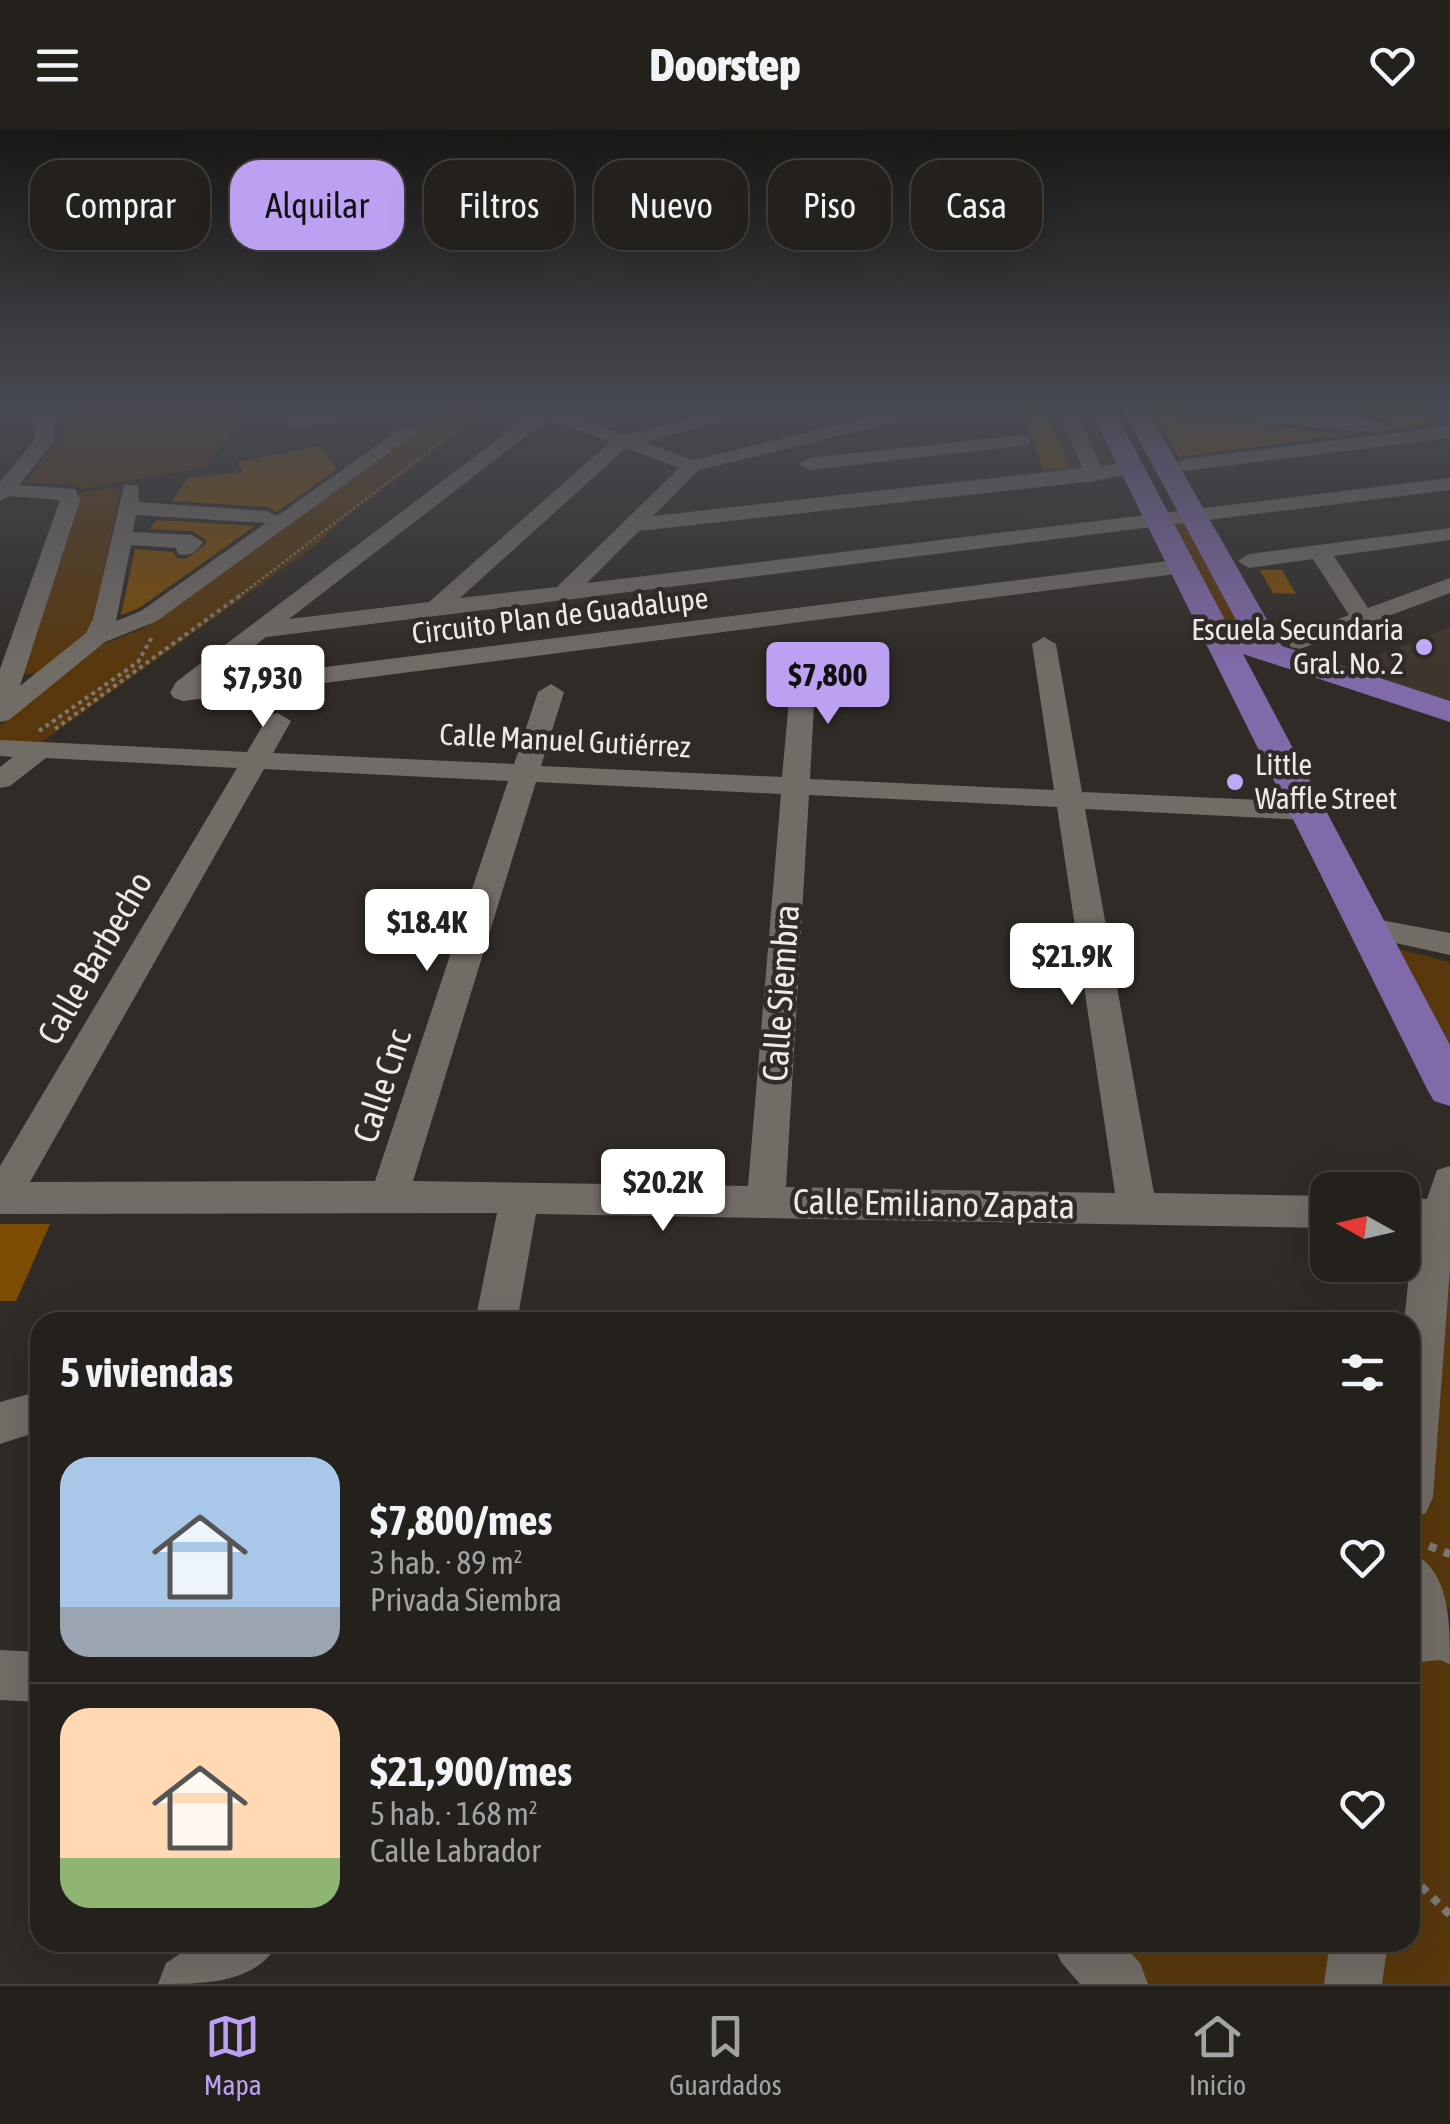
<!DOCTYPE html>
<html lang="es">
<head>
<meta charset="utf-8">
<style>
	:root { --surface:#24201c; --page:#2c2825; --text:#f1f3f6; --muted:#a3a3a3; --line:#413e3b; --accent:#bca0f2 }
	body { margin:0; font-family:"Asap Condensed",sans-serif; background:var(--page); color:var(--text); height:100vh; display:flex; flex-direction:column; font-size:38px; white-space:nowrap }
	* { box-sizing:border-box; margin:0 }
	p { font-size:32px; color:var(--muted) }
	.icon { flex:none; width:55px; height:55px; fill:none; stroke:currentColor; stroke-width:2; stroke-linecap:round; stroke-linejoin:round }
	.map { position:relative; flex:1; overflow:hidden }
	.sheet { position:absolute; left:30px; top:1182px; width:1390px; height:640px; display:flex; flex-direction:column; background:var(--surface); border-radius:30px; box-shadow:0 10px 40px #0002,0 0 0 2px var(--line) }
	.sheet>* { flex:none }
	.hud { position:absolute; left:30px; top:30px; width:1390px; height:90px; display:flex; gap:20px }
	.needle { width:65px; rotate:278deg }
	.fabs { position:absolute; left:1310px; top:1042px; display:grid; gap:20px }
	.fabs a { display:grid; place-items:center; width:110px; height:110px; border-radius:20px; background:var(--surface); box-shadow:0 10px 40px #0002,0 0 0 2px var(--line); font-size:50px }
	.price { position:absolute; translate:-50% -85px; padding:0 22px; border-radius:10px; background:#fff; color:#222; font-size:32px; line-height:65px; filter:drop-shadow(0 2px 5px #0008) }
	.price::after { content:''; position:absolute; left:50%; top:60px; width:30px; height:22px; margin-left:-15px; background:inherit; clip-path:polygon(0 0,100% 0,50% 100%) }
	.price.current { background:var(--accent); color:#111 }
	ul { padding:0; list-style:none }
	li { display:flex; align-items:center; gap:30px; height:250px; padding:0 30px }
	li+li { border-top:2px solid var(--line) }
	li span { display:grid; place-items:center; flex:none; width:280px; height:200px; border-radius:30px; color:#555 }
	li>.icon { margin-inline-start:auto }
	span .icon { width:120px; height:120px; fill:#fffc; stroke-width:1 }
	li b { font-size:42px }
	h2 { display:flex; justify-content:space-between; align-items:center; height:120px; padding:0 30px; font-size:42px }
	.tag { padding:0 35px; border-radius:30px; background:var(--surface); box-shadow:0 10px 40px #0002,0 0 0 2px var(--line); font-size:35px; line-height:90px }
	.tag.current { background:var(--accent); color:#111 }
	header { display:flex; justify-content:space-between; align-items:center; height:130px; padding:0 30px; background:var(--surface); font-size:45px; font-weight:800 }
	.menu { display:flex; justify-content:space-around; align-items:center; height:140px; border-top:2px solid var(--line); background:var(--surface); font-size:28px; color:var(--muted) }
	.menu a { display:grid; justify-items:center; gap:5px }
	.menu .current { color:var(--accent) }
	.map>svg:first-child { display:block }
	.built { fill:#3f352c }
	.green { fill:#58370c }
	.building { fill:#7c4b04 }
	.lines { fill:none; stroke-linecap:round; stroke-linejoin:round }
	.path-far2 { stroke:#7c7874; stroke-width:2.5; stroke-dasharray:2.5 2.5; stroke-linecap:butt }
	.path-far1 { stroke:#7c7874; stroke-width:4; stroke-dasharray:4 4; stroke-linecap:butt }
	.path { stroke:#7c7874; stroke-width:8; stroke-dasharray:8 8; stroke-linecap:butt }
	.minor { fill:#726c66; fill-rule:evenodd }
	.major { fill:#816aa9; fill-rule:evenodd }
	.poi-dot { fill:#bda9f5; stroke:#302b26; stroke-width:4 }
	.labels { text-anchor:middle; stroke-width:9; stroke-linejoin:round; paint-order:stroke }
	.far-street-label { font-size:30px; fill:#ece9e6; stroke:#302b26 }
	.far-poi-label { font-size:30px; fill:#ece9e6; stroke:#302b26; text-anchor:end }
	.street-label { font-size:35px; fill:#ece9e6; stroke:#302b26 }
</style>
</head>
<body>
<header><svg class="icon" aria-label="menu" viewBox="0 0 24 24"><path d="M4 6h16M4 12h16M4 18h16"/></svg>Doorstep<svg class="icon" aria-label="heart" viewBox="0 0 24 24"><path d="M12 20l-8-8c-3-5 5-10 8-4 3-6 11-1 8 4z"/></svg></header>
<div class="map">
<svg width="1450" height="1854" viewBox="0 0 1450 1854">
	<rect width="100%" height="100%" fill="#302b26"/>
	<g class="built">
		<path d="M 1021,278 L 1085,278 L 1115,338 L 1046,345 Z"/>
		<path d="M 1450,497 L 1450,571 L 1346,538 Z"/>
	</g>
	<g class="green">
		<path d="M 74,278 L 252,278 L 206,337 L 82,359 L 70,354 L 25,353 L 63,304 Z"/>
		<path d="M 448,278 L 491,278 L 344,389 L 316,415 L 39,614 L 0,613 L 0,595 L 97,517 L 144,498 Z"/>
		<path d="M 121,356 L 92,497 L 43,543 L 0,546 L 64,372 L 81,363 Z"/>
		<path d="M 1182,392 L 1190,394 L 1250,510 L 1226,501 L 1172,396 Z"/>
		<path d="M 1399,819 L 1450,832 L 1450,915 Z"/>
		<path d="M 1450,1083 L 1450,1479 C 1430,1464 1422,1450 1418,1425 L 1443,1121 Z"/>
		<path d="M 1442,1514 L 1450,1515 L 1450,1854 L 1379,1854 L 1383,1813 L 1410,1812 L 1410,1535 L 1415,1528 Z"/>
		<path d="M 1102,1813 L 1332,1813 L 1324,1854 L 1144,1854 Z"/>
	</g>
	<g class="building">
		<path d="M 1021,278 L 1043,278 L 1069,336 L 1043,339 Z"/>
		<path d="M 1150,278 L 1169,278 L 1182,288 L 1353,304 L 1179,327 Z"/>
		<path d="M 1282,278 L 1405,278 L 1437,294 L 1392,299 L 1391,294 L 1380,287 Z"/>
		<path d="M 320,316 L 337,339 L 277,382 L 267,377 L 172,371 L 188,348 L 243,342 L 237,332 Z"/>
		<path d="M 157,390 L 255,396 L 139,478 L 121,485 L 135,419 L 173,422 L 177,428 L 186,429 L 206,414 L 205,409 L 192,401 L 149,399 Z"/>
		<path d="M 1260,440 L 1282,440 L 1296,464 L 1273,463 Z"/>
		<path d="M 0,1094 L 50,1094 L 16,1171 L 0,1171 Z"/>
	</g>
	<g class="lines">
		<g class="path-far2">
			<path d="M 428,300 L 457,278"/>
			<path d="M 238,467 L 485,278"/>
		</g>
		<g class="path-far1">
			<path d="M 55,599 L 242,464"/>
			<path d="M 39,601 L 138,532 L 152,507"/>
		</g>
		<g class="path">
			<path d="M 1429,1416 L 1450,1424"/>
			<path d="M 1410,1745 L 1450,1785"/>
		</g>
		<g class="minor">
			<path d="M 34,278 L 52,278 L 55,310 L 19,355 L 75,359 L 80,370 L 20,556 L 86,503 L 93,489 L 124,355 L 138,355 L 139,372 L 267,381 L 277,386 L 401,298 L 415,298 L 417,302 L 157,491 L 105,512 L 9,590 L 0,592 L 0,539 L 60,370 L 10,366 L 0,371 L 0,352 L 35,309 ZM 136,385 L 266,393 L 141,481 L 116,491 L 131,415 L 176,418 L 178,424 C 191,427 196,422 203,412 L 192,405 L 133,402 Z"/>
			<path d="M 292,278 L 310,278 L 306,285 L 345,278 L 386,278 L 377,284 L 291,299 L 282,293 Z"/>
			<path d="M 539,278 L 574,278 L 566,283 L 625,305 L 735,278 L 767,278 L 644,312 L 693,330 L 908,278 L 940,278 L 937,282 L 699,340 L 653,386 L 1082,338 L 1057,278 L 1075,278 L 1101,336 L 1132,332 L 1142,338 L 1139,342 L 1095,351 L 639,401 L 587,453 L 1450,348 L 1450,360 L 266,507 L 207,552 L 1184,429 L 1195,436 L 1184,443 L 183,571 L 174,568 L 170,563 L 176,552 ZM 548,289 L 610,312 L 429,472 L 289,489 ZM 626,318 L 679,338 L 557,457 L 460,468 Z"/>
			<path d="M 1173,278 L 1241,278 L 1380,291 L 1389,297 L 1380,303 L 1182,284 Z"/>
			<path d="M 1450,296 L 1450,308 L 1184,341 L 1174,335 L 1184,329 Z"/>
			<path d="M 1023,305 L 1030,307 L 1030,315 L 809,340 L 799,334 L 809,328 Z"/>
			<path d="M 1450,398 L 1450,410 L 1334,426 L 1368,478 L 1450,448 L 1450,463 L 1300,519 L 1291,517 L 1288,512 L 1291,507 L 1349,485 L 1313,429 L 1249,438 L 1238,431 L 1249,424 Z"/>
			<path d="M 1044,507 L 1056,514 L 1082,662 L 1307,672 L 1317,675 L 1321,681 L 1317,687 L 1307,690 L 1085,679 L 1154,1063 L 1328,1066 L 1328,1098 L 536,1084 L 517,1192 L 475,1192 L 497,1083 L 0,1084 L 0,1036 L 237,638 L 46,628 L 10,656 L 0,658 L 0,637 L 13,627 L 0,626 L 0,610 L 247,622 L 269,585 L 278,583 L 291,591 L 273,623 L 514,634 L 538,562 L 551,554 L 564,562 L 541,636 L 782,647 L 792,537 L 804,530 L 816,537 L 810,649 L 1054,660 L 1032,514 ZM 264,639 L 508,651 L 375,1051 L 30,1052 ZM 536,652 L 781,664 L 748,1056 L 413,1051 ZM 809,665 L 1057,677 L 1115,1063 L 786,1057 Z"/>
			<path d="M 1365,787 L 1450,803 L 1450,825 L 1354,804 L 1349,797 L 1354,790 Z"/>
			<path d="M 1450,1036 L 1450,1138 L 1433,1367 L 1426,1383 L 1410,1389 L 1410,1192 L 1404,1192 L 1410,1136 L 1419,1100 L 1402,1100 L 1402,1068 L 1427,1069 L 1437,1040 Z"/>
			<path d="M 40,1261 L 40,1301 L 0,1314 L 0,1272 Z"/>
			<path d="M 1410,1421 C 1450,1441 1450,1489 1450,1534 L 1440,1530 L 1410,1533 Z"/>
			<path d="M 0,1520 L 40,1522 L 40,1572 L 0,1570 Z"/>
			<path d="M 198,1812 L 279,1812 C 256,1854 206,1854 158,1854 L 166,1833 Z"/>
			<path d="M 1052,1812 L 1121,1812 L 1140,1833 L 1148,1854 L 1080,1854 L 1061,1832 Z"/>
			<path d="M 1330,1812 L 1388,1812 L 1382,1854 L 1324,1854 Z"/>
		</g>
		<path class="major" d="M 1089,278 L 1113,278 L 1234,507 L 1244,505 L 1122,278 L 1146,278 L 1282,516 L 1450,571 L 1450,592 L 1243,524 L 1450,915 L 1450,976 L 1434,971 L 1427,959 Z"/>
	</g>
	<linearGradient id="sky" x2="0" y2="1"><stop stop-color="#1a1815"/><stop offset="0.52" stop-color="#484a52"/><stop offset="1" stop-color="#484a52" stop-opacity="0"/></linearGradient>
	<rect width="1450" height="538" fill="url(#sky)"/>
	<g class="poi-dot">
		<circle cx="1424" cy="517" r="10"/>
		<circle cx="1235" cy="652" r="10"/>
	</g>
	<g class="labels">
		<g class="far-street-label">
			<text transform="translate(560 486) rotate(-7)" y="10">Circuito Plan de Guadalupe</text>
			<text transform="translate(565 611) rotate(3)" y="10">Calle Manuel Gutiérrez</text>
		</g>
		<g class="far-poi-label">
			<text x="1404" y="510">Escuela Secundaria<tspan x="1404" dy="34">Gral. No. 2</tspan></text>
			<text x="1255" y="645" text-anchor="start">Little<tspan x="1255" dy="34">Waffle Street</tspan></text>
		</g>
		<g class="street-label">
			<text transform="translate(95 828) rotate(-60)" y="12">Calle Barbecho</text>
			<text transform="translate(781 863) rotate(-86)" y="12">Calle Siembra</text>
			<text transform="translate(382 956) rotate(-72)" y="12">Calle Cnc</text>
			<text transform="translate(934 1074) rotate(1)" y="12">Calle Emiliano Zapata</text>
		</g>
	</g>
</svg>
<div class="fabs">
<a><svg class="needle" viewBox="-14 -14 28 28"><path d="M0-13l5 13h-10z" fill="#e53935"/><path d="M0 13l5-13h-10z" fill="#a3a3a3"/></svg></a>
</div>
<b class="price current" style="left:828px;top:597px">$7,800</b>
<b class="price" style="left:263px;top:600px">$7,930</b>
<b class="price" style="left:427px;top:844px">$18.4K</b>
<b class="price" style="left:1072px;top:878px">$21.9K</b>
<b class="price" style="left:663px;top:1104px">$20.2K</b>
<div class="hud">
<a class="tag">Comprar</a>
<a class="tag current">Alquilar</a>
<a class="tag">Filtros</a>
<a class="tag">Nuevo</a>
<a class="tag">Piso</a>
<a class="tag">Casa</a>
</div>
<section class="sheet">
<h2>5 viviendas<svg class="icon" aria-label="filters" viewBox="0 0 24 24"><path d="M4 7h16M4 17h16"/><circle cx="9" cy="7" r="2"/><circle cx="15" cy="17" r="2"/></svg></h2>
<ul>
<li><span style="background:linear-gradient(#a9c7e8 75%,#9aa5b1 0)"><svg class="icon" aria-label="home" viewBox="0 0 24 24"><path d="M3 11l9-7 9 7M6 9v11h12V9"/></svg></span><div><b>$7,800/mes</b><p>3 hab. · 89 m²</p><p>Privada Siembra</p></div><svg class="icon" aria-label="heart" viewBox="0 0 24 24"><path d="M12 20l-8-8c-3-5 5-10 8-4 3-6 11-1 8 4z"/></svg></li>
<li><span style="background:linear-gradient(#ffd9b3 75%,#8fb573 0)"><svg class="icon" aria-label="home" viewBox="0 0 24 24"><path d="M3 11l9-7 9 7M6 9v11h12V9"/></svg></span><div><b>$21,900/mes</b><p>5 hab. · 168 m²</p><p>Calle Labrador</p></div><svg class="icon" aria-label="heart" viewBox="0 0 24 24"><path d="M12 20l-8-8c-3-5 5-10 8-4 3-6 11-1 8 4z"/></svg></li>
</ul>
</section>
</div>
<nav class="menu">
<a class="current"><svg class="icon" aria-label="map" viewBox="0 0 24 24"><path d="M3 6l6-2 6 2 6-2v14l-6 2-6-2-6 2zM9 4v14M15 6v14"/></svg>Mapa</a>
<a><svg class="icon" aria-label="saved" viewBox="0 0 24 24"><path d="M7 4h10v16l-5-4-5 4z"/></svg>Guardados</a>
<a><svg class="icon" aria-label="home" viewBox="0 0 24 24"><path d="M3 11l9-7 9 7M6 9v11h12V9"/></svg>Inicio</a>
</nav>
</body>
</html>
